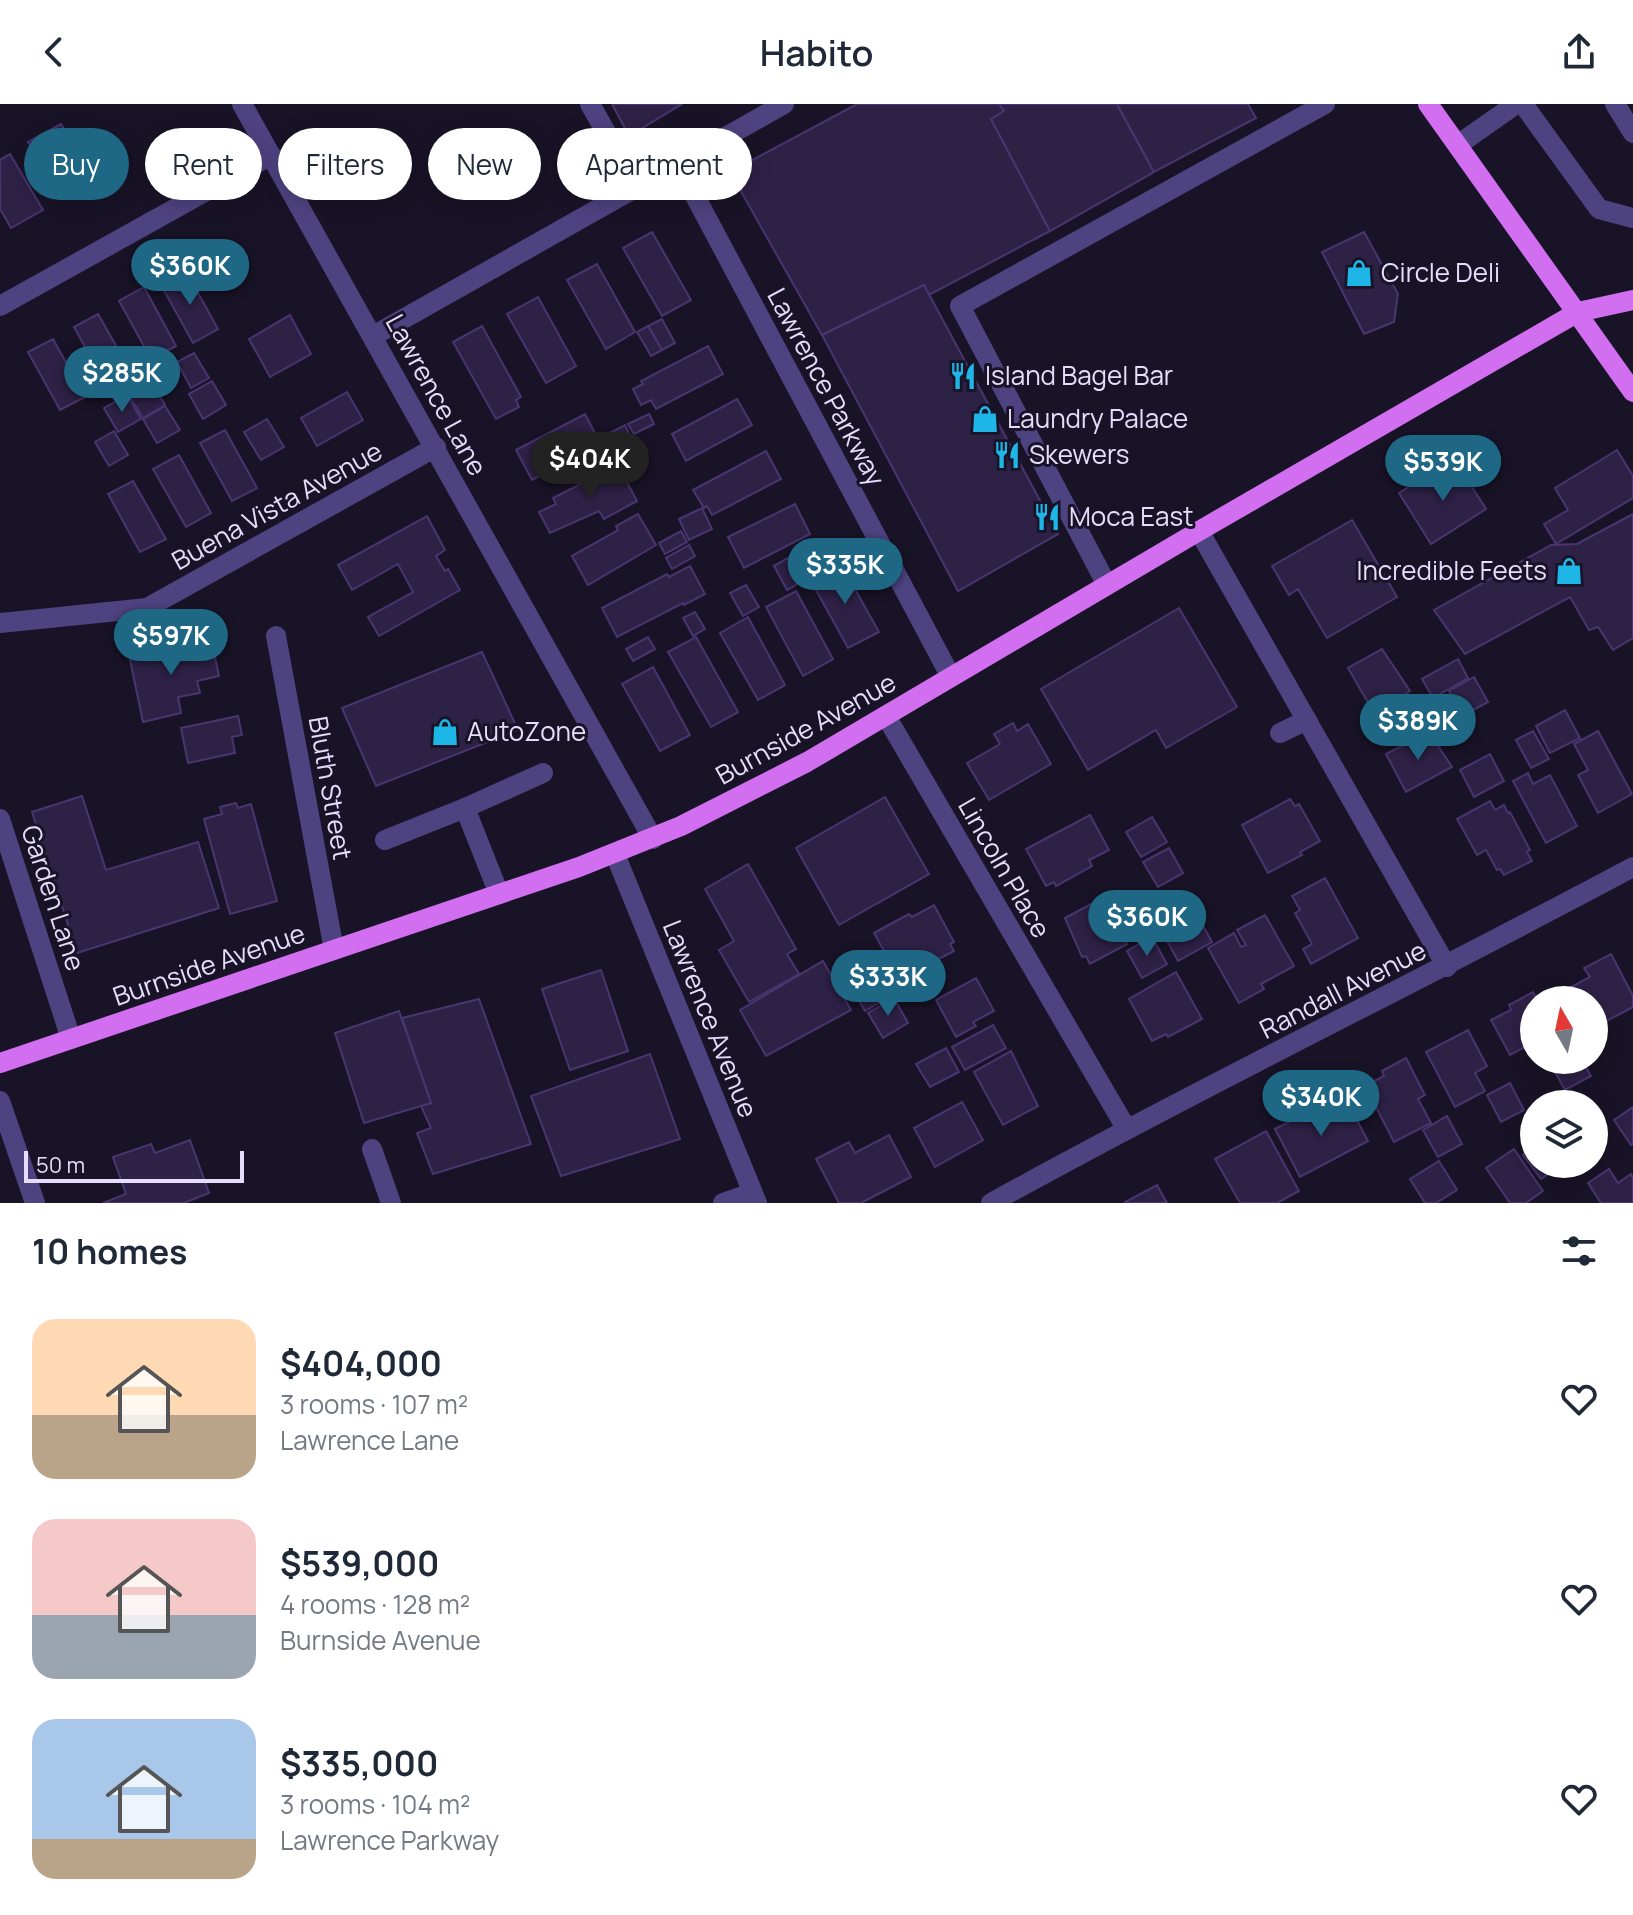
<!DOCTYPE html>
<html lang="en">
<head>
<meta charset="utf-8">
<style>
	:root { --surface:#fff; --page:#f6f6f7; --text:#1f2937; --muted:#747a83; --accent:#1e6886 }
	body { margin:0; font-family:Manrope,sans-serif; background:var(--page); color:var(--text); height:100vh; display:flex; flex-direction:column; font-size:30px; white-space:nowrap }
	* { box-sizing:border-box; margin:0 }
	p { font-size:26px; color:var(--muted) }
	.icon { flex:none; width:44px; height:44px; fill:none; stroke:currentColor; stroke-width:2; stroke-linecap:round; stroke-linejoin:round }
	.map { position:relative; height:1099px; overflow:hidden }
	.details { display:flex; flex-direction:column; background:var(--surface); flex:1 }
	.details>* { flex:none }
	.top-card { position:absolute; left:24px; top:24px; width:800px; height:72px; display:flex; gap:16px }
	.needle { width:52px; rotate:351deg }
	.tools { position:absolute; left:1520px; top:882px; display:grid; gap:16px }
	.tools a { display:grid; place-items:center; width:88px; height:88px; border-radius:50%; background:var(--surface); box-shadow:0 4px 20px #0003; font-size:40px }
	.scale { position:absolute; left:24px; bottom:20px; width:220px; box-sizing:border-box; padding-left:8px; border:4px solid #e5ddfb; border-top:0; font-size:22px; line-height:28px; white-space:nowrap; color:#e5ddfb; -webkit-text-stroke:6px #191327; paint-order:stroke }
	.price { position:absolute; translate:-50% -68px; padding:0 18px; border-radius:28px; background:var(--accent); color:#fff; font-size:26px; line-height:52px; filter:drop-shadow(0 2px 4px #0008) }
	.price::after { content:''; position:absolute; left:50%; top:48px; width:24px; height:18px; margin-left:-12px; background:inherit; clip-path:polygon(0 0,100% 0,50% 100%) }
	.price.current { background:#222; color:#fff }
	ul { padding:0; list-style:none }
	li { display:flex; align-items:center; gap:24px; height:200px; padding:0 32px }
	li span { display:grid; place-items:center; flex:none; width:224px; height:160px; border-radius:24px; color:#555 }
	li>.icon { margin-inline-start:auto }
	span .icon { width:96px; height:96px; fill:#fffc; stroke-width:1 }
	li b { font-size:34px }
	h2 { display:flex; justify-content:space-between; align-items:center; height:96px; padding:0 32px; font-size:34px }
	.tag { padding:0 28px; border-radius:36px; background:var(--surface); box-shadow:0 4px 20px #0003; font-size:28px; line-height:72px }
	.tag.current { background:var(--accent); color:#fff }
	header { display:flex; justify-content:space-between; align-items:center; height:104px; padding:0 32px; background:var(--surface); font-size:36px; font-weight:600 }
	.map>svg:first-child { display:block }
	.building { fill:#2e2146; stroke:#493570; stroke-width:2 }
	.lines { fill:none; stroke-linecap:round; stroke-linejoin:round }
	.minor { stroke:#4e4381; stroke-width:20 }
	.major { stroke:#d26ff0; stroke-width:20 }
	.labels { text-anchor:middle; stroke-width:6; stroke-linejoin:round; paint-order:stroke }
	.poi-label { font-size:26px; fill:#e5ddfb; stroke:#191327; text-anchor:start }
	.street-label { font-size:26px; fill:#e5ddfb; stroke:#191327 }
</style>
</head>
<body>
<header><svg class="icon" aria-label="back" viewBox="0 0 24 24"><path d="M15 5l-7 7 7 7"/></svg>Habito<svg class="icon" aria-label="share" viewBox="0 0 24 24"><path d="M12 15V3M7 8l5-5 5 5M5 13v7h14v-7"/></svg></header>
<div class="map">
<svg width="1633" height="1099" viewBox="0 0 1633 1099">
	<rect width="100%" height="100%" fill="#191327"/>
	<g class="building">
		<path d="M 612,0 L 682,0 L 629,32 Z"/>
		<path d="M 857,0 L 999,0 L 1004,7 L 991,15 L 1050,127 L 929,191 L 924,181 L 822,231 L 730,68 Z"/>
		<path d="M 999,0 L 1117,0 L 1154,68 L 1050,127 L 991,15 L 1004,7 Z"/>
		<path d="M 1117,0 L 1248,0 L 1256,14 L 1154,68 Z"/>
		<path d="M 61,20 L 93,73 L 63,91 L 28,38 Z"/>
		<path d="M 10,50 L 43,106 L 11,124 L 0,105 L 0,56 Z"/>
		<path d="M 652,128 L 691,196 L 662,212 L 623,144 Z"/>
		<path d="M 1364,128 L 1398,190 L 1394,218 L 1364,230 L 1322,148 Z"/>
		<path d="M 597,160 L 635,228 L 606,245 L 567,176 Z"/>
		<path d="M 186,167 L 218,225 L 193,239 L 161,181 Z"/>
		<path d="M 924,181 L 1058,430 L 958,487 L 822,231 Z"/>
		<path d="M 144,183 L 176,242 L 151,255 L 119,197 Z"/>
		<path d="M 538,193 L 576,262 L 546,279 L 507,210 Z"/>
		<path d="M 98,210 L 131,268 L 106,281 L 74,223 Z"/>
		<path d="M 290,211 L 311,250 L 270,273 L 249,235 Z"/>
		<path d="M 662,215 L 675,239 L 662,246 L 648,222 Z"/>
		<path d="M 482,222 L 521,293 L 516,296 L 519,303 L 496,315 L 453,238 Z"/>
		<path d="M 648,222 L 662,246 L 651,252 L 637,228 Z"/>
		<path d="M 53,235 L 85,293 L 60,306 L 28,248 Z"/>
		<path d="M 708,242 L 723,270 L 656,305 L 651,296 L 641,301 L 633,285 L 643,280 L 641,277 Z"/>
		<path d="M 194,249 L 209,274 L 191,284 L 177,258 Z"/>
		<path d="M 151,276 L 165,301 L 143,314 L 128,290 Z"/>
		<path d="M 212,277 L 226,301 L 203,315 L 189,290 Z"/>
		<path d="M 347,288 L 363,316 L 317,342 L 301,314 Z"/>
		<path d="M 127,291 L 141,315 L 118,328 L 104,304 Z"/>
		<path d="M 737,295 L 752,321 L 686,357 L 672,330 Z"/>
		<path d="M 165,302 L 180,326 L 157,339 L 143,315 Z"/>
		<path d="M 585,310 L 601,341 L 532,376 L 516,346 Z"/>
		<path d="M 649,310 L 654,320 L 634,330 L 628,320 Z"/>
		<path d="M 267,315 L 284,343 L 261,356 L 244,328 Z"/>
		<path d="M 625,321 L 630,332 L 608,343 L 602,333 Z"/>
		<path d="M 225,326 L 257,384 L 232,397 L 200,339 Z"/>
		<path d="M 114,327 L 128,351 L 109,362 L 95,338 Z"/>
		<path d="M 633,336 L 639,348 L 612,362 L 606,350 Z"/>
		<path d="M 1617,346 L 1633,372 L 1633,394 L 1556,440 L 1544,420 L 1568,406 L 1555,384 Z"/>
		<path d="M 766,347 L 781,375 L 712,411 L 707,402 L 704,404 L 693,386 Z"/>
		<path d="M 179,351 L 211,409 L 186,423 L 153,365 Z"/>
		<path d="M 618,361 L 637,397 L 604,415 L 599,407 L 550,429 L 539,408 L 556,400 L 553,394 Z"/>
		<path d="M 1458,361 L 1486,405 L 1431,440 L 1399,389 L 1421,375 L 1425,381 Z"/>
		<path d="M 133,377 L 166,435 L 140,448 L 108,390 Z"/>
		<path d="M 795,400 L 810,430 L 744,464 L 728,433 Z"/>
		<path d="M 702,404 L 712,425 L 689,436 L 679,415 Z"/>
		<path d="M 638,410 L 656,441 L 588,481 L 572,452 L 618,426 L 616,422 Z"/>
		<path d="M 1633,410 L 1633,534 L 1613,546 L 1598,523 L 1589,526 L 1570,493 L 1465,550 L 1434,506 L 1551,441 L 1577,440 Z"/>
		<path d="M 427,412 L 445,446 L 436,452 L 445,467 L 448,465 L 460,486 L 379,532 L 368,513 L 413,488 L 398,460 L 352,486 L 338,461 Z"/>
		<path d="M 1352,416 L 1397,493 L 1327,534 L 1298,485 L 1289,491 L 1272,462 Z"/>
		<path d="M 681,427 L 687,438 L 665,450 L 659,439 Z"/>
		<path d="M 811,440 L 820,457 L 799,468 L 790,452 Z"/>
		<path d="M 689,441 L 695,452 L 672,465 L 666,454 Z"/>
		<path d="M 788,454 L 801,478 L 787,486 L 774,462 Z"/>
		<path d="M 841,460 L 879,528 L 848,544 L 811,477 Z"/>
		<path d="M 690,462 L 705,490 L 684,501 L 683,499 L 617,533 L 602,504 L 667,470 L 669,473 Z"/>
		<path d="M 746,481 L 759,503 L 743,512 L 730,489 Z"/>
		<path d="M 796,487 L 833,555 L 803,572 L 766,503 Z"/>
		<path d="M 1179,504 L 1237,603 L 1166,644 L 1156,626 L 1088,666 L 1041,585 Z"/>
		<path d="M 695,508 L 705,525 L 693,532 L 683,514 Z"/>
		<path d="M 748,513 L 785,581 L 758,596 L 720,529 Z"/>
		<path d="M 648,533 L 655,545 L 633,557 L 626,545 Z"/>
		<path d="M 696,533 L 738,608 L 711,623 L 668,548 Z"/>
		<path d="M 214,536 L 218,549 L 214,549 L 219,572 L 197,577 L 200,589 L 178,593 L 181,609 L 143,618 L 129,551 L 167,543 L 170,555 L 186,552 L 183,542 Z"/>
		<path d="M 1382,545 L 1410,587 L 1374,609 L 1348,564 Z"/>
		<path d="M 482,548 L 518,626 L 376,682 L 342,604 Z"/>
		<path d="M 1458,555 L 1468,574 L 1433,594 L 1422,575 Z"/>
		<path d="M 653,563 L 690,631 L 660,647 L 622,580 Z"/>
		<path d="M 1474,573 L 1488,598 L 1462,612 L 1449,587 Z"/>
		<path d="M 1565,606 L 1580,634 L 1550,649 L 1536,622 Z"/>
		<path d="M 238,612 L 242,631 L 232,633 L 235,649 L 188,659 L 181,624 Z"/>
		<path d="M 1013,619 L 1017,627 L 1028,620 L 1051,660 L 989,696 L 967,659 L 1000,640 L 994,630 Z"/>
		<path d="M 1533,627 L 1549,655 L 1531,664 L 1516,636 Z"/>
		<path d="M 1598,627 L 1632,690 L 1598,709 L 1578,671 L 1588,666 L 1574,640 Z"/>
		<path d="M 1429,628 L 1452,663 L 1406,688 L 1386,650 Z"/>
		<path d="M 1490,650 L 1504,677 L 1474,693 L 1460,666 Z"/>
		<path d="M 1528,669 L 1533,680 L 1550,671 L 1577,722 L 1546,739 L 1513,677 Z"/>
		<path d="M 82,692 L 106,766 L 198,738 L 219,804 L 77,849 L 32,708 Z"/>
		<path d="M 885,693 L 929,770 L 839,821 L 796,744 Z"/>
		<path d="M 1290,695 L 1295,702 L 1299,700 L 1320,737 L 1300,748 L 1302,751 L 1268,769 L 1242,721 Z"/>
		<path d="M 1490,697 L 1495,706 L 1504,701 L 1508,709 L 1510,708 L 1530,746 L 1527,748 L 1532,757 L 1504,771 L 1500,765 L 1497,766 L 1486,746 L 1477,751 L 1457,715 Z"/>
		<path d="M 236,699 L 238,704 L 251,700 L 277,797 L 230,810 L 204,715 L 222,710 L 220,703 Z"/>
		<path d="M 1090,711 L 1109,746 L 1089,756 L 1092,762 L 1056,782 L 1054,778 L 1046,782 L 1026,745 Z"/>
		<path d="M 1152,713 L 1167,738 L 1141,753 L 1126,728 Z"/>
		<path d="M 1169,744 L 1183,769 L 1158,783 L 1143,758 Z"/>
		<path d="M 748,760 L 796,845 L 787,850 L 799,870 L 749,898 L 719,846 L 734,837 L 705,785 Z"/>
		<path d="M 1325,774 L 1358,834 L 1311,860 L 1303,845 L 1312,840 L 1295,809 L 1300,806 L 1292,792 Z"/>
		<path d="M 1102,794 L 1127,840 L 1090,860 L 1086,852 L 1082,853 L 1065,814 Z"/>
		<path d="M 934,801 L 954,838 L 950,840 L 954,847 L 922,864 L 917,855 L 895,867 L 874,829 L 909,810 L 912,813 Z"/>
		<path d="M 1195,807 L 1212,838 L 1178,857 L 1161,826 Z"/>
		<path d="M 1265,811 L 1294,862 L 1261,880 L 1264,885 L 1239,899 L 1208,844 L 1234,829 L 1241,843 L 1246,841 L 1237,826 Z"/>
		<path d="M 1152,833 L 1167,860 L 1142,874 L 1127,847 Z"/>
		<path d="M 1611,850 L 1633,892 L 1633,903 L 1599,921 L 1594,911 L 1594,896 L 1564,896 L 1560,889 L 1590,873 L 1584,864 Z"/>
		<path d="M 823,857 L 851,906 L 766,952 L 740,906 Z"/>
		<path d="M 879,863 L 894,890 L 865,907 L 849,880 Z"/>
		<path d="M 601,866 L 628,947 L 570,966 L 542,885 Z"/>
		<path d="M 1176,868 L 1202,915 L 1168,933 L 1166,930 L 1152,937 L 1129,895 Z"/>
		<path d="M 976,874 L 994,907 L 973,918 L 976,922 L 956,933 L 936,896 Z"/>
		<path d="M 1533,888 L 1537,896 L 1534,896 L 1534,938 L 1510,951 L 1491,916 L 1511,906 L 1509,901 Z"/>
		<path d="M 894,894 L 908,919 L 883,934 L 868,909 Z"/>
		<path d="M 479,895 L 531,1040 L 433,1070 L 417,1029 L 431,1024 L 421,1002 L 431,999 L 402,914 Z"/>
		<path d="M 399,907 L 431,999 L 364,1019 L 335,929 Z"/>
		<path d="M 993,921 L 1006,944 L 965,966 L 952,943 Z"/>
		<path d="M 1468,926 L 1487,962 L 1475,969 L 1485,987 L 1455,1003 L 1426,948 Z"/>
		<path d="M 946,944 L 959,968 L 930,983 L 916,960 Z"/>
		<path d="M 1011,947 L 1038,1002 L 1003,1021 L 974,968 Z"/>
		<path d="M 650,950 L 680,1035 L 561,1072 L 531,992 Z"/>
		<path d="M 1406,954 L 1425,991 L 1418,995 L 1431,1019 L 1394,1038 L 1365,982 L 1384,972 L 1382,967 Z"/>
		<path d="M 1555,956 L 1582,956 L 1591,972 L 1565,986 L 1550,959 Z"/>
		<path d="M 1510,979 L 1524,1006 L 1501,1018 L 1487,991 Z"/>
		<path d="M 962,998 L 983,1036 L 935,1063 L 914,1024 Z"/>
		<path d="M 1348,999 L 1368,1037 L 1300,1073 L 1275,1025 L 1311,1007 L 1315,1016 Z"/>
		<path d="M 1633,1003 L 1633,1040 L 1631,1041 L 1614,1016 Z"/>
		<path d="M 1447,1012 L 1462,1040 L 1438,1053 L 1423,1026 Z"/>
		<path d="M 1266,1027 L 1299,1087 L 1277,1099 L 1240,1099 L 1215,1055 Z"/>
		<path d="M 889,1031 L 911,1073 L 861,1099 L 839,1099 L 816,1055 L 849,1038 L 855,1049 Z"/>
		<path d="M 190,1036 L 209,1089 L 184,1099 L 103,1099 L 126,1090 L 113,1053 L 151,1040 L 155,1049 Z"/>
		<path d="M 1534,1043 L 1534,1060 L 1561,1060 L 1541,1075 L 1523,1051 Z"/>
		<path d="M 1514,1045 L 1543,1087 L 1526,1099 L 1510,1099 L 1486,1064 Z"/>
		<path d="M 1439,1057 L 1457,1086 L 1436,1099 L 1425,1099 L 1410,1075 Z"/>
		<path d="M 1609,1065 L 1618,1079 L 1631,1070 L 1633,1074 L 1633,1099 L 1601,1099 L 1588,1079 Z"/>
		<path d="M 1157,1081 L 1167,1099 L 1125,1099 L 1125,1098 Z"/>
	</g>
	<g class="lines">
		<g class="minor">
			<path d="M 242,0 L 653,735"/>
			<path d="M 590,0 L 637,83"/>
			<path d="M 1523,0 L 1599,105 L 1633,114"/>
			<path d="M 1615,0 L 1633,29"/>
			<path d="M 1459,40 L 1516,0"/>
			<path d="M 678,60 L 951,573"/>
			<path d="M 0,202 L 271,51"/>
			<path d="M 373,232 L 784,0"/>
			<path d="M 1199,427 L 1447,863"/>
			<path d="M 1107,481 L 960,202 L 1325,0"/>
			<path d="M 0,519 L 147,504 L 436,343"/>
			<path d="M 276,532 L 334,846"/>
			<path d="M 886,612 L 1126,1024"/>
			<path d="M 1280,629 L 1307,616"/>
			<path d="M 465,704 L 543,669"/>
			<path d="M 0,715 L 71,935"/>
			<path d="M 385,736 L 465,704 L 499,790"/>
			<path d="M 615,750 L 757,1099"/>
			<path d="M 0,997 L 35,1099"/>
			<path d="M 372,1045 L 391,1099"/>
			<path d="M 723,1099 L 752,1089"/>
			<path d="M 991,1099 C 1203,982 1420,877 1633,763"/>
		</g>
		<g class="major">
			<path d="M 1428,0 L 1633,288"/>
			<path d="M 0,959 L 579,763 L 681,722 L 807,658 L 1199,427 L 1578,208 L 1633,196"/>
		</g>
	</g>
	<defs>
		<g id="shop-bare" transform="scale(2.16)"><path d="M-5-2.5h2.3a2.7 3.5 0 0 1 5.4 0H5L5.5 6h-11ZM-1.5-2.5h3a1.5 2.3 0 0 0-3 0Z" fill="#1db6e7" stroke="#191327" stroke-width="2.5" paint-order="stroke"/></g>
		<g id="restaurant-bare" transform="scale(2.16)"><path d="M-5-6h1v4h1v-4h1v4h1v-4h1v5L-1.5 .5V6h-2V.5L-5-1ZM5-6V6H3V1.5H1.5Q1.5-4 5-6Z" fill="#1db6e7" stroke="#191327" stroke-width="2.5" paint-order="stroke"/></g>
	</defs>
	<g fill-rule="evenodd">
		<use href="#shop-bare" x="1359" y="169"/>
		<use href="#restaurant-bare" x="963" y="272"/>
		<use href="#shop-bare" x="985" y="315"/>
		<use href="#restaurant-bare" x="1007" y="351"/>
		<use href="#restaurant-bare" x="1047" y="413"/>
		<use href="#shop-bare" x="1569" y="467"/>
		<use href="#shop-bare" x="445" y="628"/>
	</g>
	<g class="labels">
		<g class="poi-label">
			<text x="1381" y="178">Circle Deli</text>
			<text x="985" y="281">Island Bagel Bar</text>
			<text x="1007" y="324">Laundry Palace</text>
			<text x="1029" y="360">Skewers</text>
			<text x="1069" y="422">Moca East</text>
			<text x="1547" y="476" text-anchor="end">Incredible Feets</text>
			<text x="467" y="637">AutoZone</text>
		</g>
		<g class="street-label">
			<text transform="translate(826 283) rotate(62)" y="9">Lawrence Parkway</text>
			<text transform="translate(436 291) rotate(61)" y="9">Lawrence Lane</text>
			<text transform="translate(277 402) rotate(-29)" y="9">Buena Vista Avenue</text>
			<text transform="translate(806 625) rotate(-29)" y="9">Burnside Avenue</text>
			<text transform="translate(330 684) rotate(80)" y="9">Bluth Street</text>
			<text transform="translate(1004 764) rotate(60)" y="9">Lincoln Place</text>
			<text transform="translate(53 794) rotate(72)" y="9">Garden Lane</text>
			<text transform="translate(209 861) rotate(-19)" y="9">Burnside Avenue</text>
			<text transform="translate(1343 886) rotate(-27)" y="9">Randall Avenue</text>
			<text transform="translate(710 915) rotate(68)" y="9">Lawrence Avenue</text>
		</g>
	</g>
</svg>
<div class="tools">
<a><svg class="needle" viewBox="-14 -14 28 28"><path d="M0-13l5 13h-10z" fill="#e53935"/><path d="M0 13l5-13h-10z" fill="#747a83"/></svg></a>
<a><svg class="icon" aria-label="layers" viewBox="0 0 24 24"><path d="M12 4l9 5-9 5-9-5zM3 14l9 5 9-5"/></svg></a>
</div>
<div class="scale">50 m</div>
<b class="price" style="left:190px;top:203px">$360K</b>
<b class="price" style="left:122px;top:310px">$285K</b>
<b class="price current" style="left:590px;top:396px">$404K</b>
<b class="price" style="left:1443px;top:399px">$539K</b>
<b class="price" style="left:845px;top:502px">$335K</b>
<b class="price" style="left:171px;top:573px">$597K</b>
<b class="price" style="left:1418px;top:658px">$389K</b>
<b class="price" style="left:1147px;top:854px">$360K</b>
<b class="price" style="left:888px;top:914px">$333K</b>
<b class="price" style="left:1321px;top:1034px">$340K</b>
<div class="top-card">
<a class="tag current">Buy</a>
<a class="tag">Rent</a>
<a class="tag">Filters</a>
<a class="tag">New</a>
<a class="tag">Apartment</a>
</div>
</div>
<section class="details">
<h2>10 homes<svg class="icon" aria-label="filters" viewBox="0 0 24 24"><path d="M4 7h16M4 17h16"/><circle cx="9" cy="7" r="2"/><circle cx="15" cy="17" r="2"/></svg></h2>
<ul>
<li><span style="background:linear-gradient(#ffd9b3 60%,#b9a48a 0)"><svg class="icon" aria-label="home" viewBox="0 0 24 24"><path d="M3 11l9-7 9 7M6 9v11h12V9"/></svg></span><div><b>$404,000</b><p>3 rooms · 107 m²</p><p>Lawrence Lane</p></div><svg class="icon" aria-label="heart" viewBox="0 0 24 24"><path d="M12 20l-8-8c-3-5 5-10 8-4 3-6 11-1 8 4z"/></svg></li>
<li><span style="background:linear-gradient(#f6c9c9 60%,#9aa5b1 0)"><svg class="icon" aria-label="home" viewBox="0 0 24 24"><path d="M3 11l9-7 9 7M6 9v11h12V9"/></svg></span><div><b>$539,000</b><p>4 rooms · 128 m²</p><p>Burnside Avenue</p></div><svg class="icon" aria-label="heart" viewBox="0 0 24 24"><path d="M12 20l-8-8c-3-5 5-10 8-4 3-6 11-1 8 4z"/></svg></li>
<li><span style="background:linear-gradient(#a9c7e8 75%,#b9a48a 0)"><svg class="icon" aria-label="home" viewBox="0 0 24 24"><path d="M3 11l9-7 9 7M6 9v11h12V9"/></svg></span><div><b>$335,000</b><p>3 rooms · 104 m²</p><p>Lawrence Parkway</p></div><svg class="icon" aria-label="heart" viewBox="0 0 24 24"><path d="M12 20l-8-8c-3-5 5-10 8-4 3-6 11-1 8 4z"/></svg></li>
</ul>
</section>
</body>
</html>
